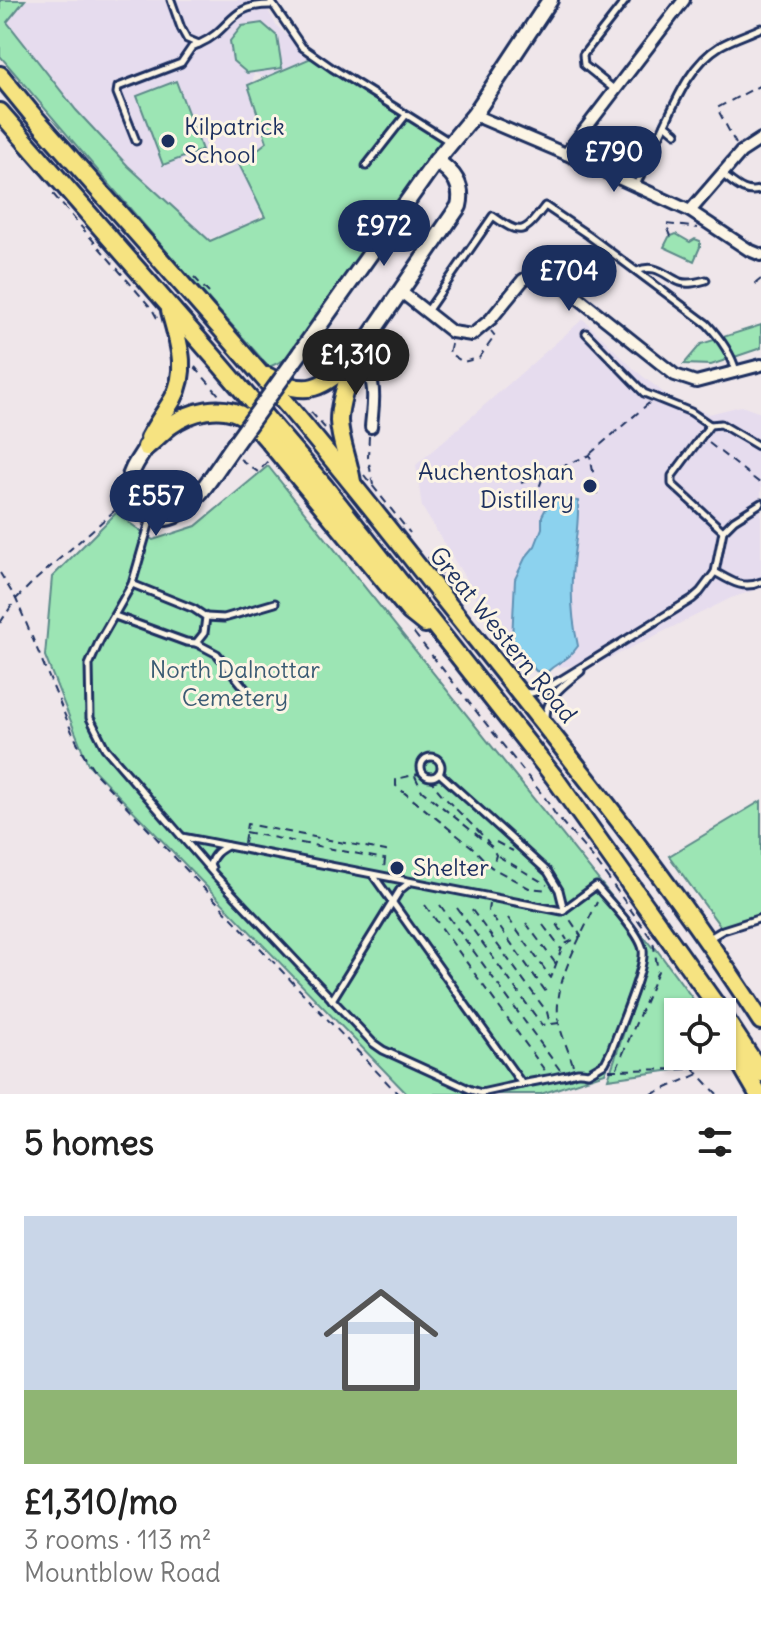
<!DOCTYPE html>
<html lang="en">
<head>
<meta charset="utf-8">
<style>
	:root { --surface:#fff; --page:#f6f6f6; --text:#222; --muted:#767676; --line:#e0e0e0; --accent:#1b2f5e }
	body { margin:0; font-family:Delius,sans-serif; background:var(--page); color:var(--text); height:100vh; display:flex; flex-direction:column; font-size:30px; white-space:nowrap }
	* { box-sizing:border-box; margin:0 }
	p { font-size:26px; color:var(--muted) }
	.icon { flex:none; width:44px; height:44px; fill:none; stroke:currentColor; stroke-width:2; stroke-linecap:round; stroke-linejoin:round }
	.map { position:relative; height:1094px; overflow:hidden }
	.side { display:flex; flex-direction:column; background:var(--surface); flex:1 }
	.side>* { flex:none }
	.controls { position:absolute; left:664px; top:998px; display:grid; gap:16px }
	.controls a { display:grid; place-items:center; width:72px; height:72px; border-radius:0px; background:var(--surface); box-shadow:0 2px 6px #0004; font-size:40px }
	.price { position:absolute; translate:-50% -68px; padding:0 18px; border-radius:28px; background:var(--accent); color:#fff; font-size:26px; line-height:52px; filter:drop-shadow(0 2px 4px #0008) }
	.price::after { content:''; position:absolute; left:50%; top:48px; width:24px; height:18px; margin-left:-12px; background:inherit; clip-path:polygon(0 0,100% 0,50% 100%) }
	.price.current { background:#222; color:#fff }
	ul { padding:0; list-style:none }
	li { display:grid; align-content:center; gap:16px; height:424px; padding:0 24px }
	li+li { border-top:2px solid var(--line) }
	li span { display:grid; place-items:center; height:248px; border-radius:0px; color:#555 }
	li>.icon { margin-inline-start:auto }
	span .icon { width:144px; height:144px; fill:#fffc; stroke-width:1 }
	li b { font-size:34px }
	h2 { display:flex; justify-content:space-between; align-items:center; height:96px; padding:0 24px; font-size:34px }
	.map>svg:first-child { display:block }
	.built { fill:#e6dcee }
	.green { fill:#9ce5b4; stroke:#5c8a89; stroke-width:2 }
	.water { fill:#8cd2ee; stroke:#5f91b4; stroke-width:2 }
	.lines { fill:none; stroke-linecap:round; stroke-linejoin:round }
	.lane-casing { stroke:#1b2f5e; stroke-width:11 }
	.street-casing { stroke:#1b2f5e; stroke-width:16 }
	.secondary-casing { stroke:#1b2f5e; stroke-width:20 }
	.primary-casing { stroke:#1b2f5e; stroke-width:22 }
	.path { stroke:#1b2f5e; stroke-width:2; stroke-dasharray:8 6; stroke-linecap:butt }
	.lane { stroke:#fcf5e5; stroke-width:5 }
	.street { stroke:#fcf5e5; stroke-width:10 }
	.secondary { stroke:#fcf5e5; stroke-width:14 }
	.primary { stroke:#f6e381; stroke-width:16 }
	.secondary-bridge-casing { stroke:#1b2f5e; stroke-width:20; stroke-linecap:butt }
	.secondary-bridge { stroke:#fcf5e5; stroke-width:14 }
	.poi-dot { fill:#1b2f5e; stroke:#fcf5e5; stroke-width:3 }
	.labels { text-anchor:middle; stroke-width:6; stroke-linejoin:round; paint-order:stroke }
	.poi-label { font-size:24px; fill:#1b2f5e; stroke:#fcf5e5; text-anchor:start }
	.street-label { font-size:24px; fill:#1b2f5e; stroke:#fcf5e5 }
	.park-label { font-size:24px; fill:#3b5c74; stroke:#fcf5e5 }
</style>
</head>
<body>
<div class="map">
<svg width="761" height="1094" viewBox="0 0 761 1094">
	<rect width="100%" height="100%" fill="#efe6ea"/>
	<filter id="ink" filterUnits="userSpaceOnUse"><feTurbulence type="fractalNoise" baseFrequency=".0125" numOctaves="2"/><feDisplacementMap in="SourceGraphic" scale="16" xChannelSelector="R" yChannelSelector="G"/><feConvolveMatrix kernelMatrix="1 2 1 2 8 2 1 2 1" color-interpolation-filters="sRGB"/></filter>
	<g filter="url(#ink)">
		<g class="built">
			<path d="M 25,0 L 263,0 L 276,25 L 319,65 L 306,94 L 254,73 L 251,90 L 264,123 L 261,124 L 265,157 L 264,209 L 254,225 L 245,232 L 226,233 L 203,241 L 39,101 L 8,68 L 26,50 L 7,22 Z"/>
			<path d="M 583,319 L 636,371 L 673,400 L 709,414 L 741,406 L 761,413 L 761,588 L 731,598 L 598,664 L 517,670 L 464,576 L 422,507 L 416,465 Z"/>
		</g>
		<g class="green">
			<path d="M 0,0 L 25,0 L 7,22 L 76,110 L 128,166 L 210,241 L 265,217 L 239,164 L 267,142 L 248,85 L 311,58 L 332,68 L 451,143 L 300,353 L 269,367 L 168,253 L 0,56 Z"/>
			<path d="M 262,23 L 277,36 L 282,68 L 247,73 L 233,61 L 230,41 L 242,26 Z"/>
			<path d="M 176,81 L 202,150 L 163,165 L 137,96 Z"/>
			<path d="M 676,234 L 690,242 L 695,239 L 700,241 L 700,247 L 694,261 L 664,247 L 669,237 Z"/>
			<path d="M 761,325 L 761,348 L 711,365 L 684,364 L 701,344 Z"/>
			<path d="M 268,466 L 652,947 L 654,946 L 693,999 L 696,1012 L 678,1012 L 678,1056 L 702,1056 L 701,1066 L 608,1079 L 641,982 L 605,1073 L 541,1094 L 407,1094 L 88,764 L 45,656 L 52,577 L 116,513 L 153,540 L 196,526 Z"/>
			<path d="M 761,801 L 761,918 L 723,930 L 669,856 Z"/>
		</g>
		<path class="water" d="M 552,497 L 578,501 C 579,525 575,542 573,564 C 570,593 572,619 578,646 C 567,662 559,660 546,673 L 536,671 L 520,652 L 517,654 L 514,651 L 517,646 L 512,639 L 515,579 L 525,558 L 535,546 L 542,528 L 542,516 Z"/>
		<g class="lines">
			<g class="lane-casing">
				<g id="lane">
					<path d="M 171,0 L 181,28 L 187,39 L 199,44 C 233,29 228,4 272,5"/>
					<path d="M 270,0 L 302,47 L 332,68 L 450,142"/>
					<path d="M 615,90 L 584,65 L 583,55 L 626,0"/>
					<path d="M 676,133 L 665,124 C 678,96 692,63 720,46 C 732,39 748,34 761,28"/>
					<path d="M 136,141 L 117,93 L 118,87 L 181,63 L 192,47 L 199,44"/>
					<path d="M 366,166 L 406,115"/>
					<path d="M 723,175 C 734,183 746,196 761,189"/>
					<path d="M 636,185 L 665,124"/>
					<path d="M 637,271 C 656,263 664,275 680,282 C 688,285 698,282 706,280"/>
					<path d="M 428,310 L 493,216 C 522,237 524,233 545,206 L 588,235 L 707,324 C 720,338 731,353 736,371"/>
					<path d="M 586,333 L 644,393 L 691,412 L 710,425"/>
					<path d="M 723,531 L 672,484 L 672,476 L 710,425 L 721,424 L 760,447"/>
					<path d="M 715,572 C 731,581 743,590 761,582"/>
					<path d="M 132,584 L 100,640 L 89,665 L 90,718 L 105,748 L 214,874 L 373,1043 L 383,1050 L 471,1090 L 481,1093 L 522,1084 L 373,875"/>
					<path d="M 115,616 L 186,642 L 196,643 L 204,633 L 206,617 L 194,609 L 132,584 L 151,518"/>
					<path d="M 206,617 L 224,618 L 275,603"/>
					<path d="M 196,643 L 217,654 L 248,692"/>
					<path d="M 524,692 L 531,693 L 546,689 L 692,599 L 700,592 L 715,572 L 723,531 L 734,520 L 761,503"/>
					<path d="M 546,719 C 545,696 566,684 581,671"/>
					<circle cx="431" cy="767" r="10"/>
					<path d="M 439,773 L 548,872 L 559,890 L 564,910"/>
					<path d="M 182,837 L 562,911 L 596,886 C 608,900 640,933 643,950 C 646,968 618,1031 611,1051 L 605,1063 L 588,1073 C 573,1070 575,1074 562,1076 C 549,1079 535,1081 522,1084"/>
					<path d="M 212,868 L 210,864 C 213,855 218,851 227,846"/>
					<path d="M 708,939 L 723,930 L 761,918"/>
					<path d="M 332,1000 L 400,890 L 410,882"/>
				</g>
			</g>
			<g class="street-casing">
				<g id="street">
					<path d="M 474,115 L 566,154 L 690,211 L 749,250 L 761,255"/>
					<path d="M 566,154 L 684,0"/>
					<path d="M 690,211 L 741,152 L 761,139"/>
					<path d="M 400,291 L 452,332 L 472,335 L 491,319 L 523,280 L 538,271 L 557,281 L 675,375 L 696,382 L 761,365"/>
					<path d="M 354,359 C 380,376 373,400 371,427"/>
				</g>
			</g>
			<g class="secondary-casing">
				<g id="secondary">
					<path d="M 300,353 L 436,161 L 474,115 L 550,0"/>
					<path d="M 354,359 L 459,206 C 464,185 453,172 436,161"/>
					<path d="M 146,447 C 140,458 131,468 129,481 C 125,509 156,528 179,513 C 199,500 220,464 234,445"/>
				</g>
			</g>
			<g class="primary-casing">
				<g id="primary">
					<path d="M 0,75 L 31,113 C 120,215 211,315 298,418 C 358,489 414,562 472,634 C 573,760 674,886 761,1021"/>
					<path d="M 0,112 L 219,363 L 325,487 L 554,777 L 721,1012"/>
					<path d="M 267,376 C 308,399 322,388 354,359"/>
					<path d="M 149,438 C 156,425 165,412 173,399 C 189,370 178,341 170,311"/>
					<path d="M 146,447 C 154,441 161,433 170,426 C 190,411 223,402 246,418 C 258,427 267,439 276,450 L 410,612 L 425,624"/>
					<path d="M 352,482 C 349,461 340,442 339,421 C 339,400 349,379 354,359"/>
					<path d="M 722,1014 L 761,1073"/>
					<path d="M 722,1032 L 758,1094"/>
				</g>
			</g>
			<g class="path">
				<path d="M 736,144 L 717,108 L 761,85"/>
				<path d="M 53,194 L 152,309 L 157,318"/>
				<path d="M 671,236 L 666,224 L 698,228"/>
				<path d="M 194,277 L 209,293"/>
				<path d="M 761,279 L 756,283 L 761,288"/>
				<path d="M 451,344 L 449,353 L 463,362 L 479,358 L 495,336 L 491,331"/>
				<path d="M 314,356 L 325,365"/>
				<path d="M 195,367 L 219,395"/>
				<path d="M 311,412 L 325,428"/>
				<path d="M 369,436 L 368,457 L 373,485"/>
				<path d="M 709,443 L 761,484"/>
				<path d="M 590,454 L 649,403"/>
				<path d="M 240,459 L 258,472 L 268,461"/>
				<path d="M 364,475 L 410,533"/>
				<path d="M 521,483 L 590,455 L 597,494"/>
				<path d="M 535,499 L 544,474"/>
				<path d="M 428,557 L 444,577"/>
				<path d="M 0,573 L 16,599 L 72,732 L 81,750 L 97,775 L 398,1094"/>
				<path d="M 0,623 L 16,599 L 33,582 L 121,505"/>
				<path d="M 414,633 L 545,798 L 555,814 L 598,864 L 653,941 L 658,971 L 616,1070"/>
				<path d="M 423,773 L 396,779 L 396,786 L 472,847 L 491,867 L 529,888 L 549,890"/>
				<path d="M 415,776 L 422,791 L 492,847 L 496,855 L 493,865"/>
				<path d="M 430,777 C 434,792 476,826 489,843"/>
				<path d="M 245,832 L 384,859"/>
				<path d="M 496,842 L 513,851"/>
				<path d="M 244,843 L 247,824 L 386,851 L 384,868"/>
				<path d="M 498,856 L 547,885"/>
				<path d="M 489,904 L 488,911 L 546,992"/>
				<path d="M 425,905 L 546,1072"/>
				<path d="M 440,905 L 560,1070"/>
				<path d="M 457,908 L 542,1025 L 559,1023"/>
				<path d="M 472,910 L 547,1012 L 550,1024"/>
				<path d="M 508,918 L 551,978 L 563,945 L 581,936 L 569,918"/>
				<path d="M 526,923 L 556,964"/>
				<path d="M 557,924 L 567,940"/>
				<path d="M 543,925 L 561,949"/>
				<path d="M 573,1065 C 568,1048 560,1034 558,1016 C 555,977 582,936 597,902"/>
				<path d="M 609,1070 L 694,1069 L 717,1094"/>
				<path d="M 652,1094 L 699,1074"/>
			</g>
			<use href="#lane" class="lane"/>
			<use href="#street" class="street"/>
			<use href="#secondary" class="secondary"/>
			<use href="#primary" class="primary"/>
			<g class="secondary-bridge-casing">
				<path id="secondary-bridge" d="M 234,445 L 300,353"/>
			</g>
			<use href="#secondary-bridge" class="secondary-bridge"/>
		</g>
	</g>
	<g class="poi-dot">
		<circle cx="168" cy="141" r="8"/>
		<circle cx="590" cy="486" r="8"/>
		<circle cx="397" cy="868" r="8"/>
	</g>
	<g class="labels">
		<g class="poi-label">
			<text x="184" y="135">Kilpatrick<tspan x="184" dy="28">School</tspan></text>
			<text x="574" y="480" text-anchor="end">Auchentoshan<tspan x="574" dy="28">Distillery</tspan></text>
			<text x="413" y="876">Shelter</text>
		</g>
		<g class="street-label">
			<text transform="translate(503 635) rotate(51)" y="8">Great Western Road</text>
		</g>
		<g class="park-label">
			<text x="235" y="678">North Dalnottar<tspan x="235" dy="28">Cemetery</tspan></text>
		</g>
	</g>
</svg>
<div class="controls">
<a><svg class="icon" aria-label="locate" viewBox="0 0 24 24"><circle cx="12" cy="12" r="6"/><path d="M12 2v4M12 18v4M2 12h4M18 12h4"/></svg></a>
</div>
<b class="price" style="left:614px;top:194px">£790</b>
<b class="price" style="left:384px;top:268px">£972</b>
<b class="price" style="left:569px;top:313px">£704</b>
<b class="price current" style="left:356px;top:397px">£1,310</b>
<b class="price" style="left:156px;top:538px">£557</b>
</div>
<section class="side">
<h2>5 homes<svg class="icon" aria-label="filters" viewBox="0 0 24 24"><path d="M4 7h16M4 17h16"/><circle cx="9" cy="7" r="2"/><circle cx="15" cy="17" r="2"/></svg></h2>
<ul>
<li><span style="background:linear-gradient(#c9d6e8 70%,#8fb573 0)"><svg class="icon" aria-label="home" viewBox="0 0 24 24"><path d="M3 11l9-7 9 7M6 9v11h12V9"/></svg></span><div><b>£1,310/mo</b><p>3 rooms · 113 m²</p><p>Mountblow Road</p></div></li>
</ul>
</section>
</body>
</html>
